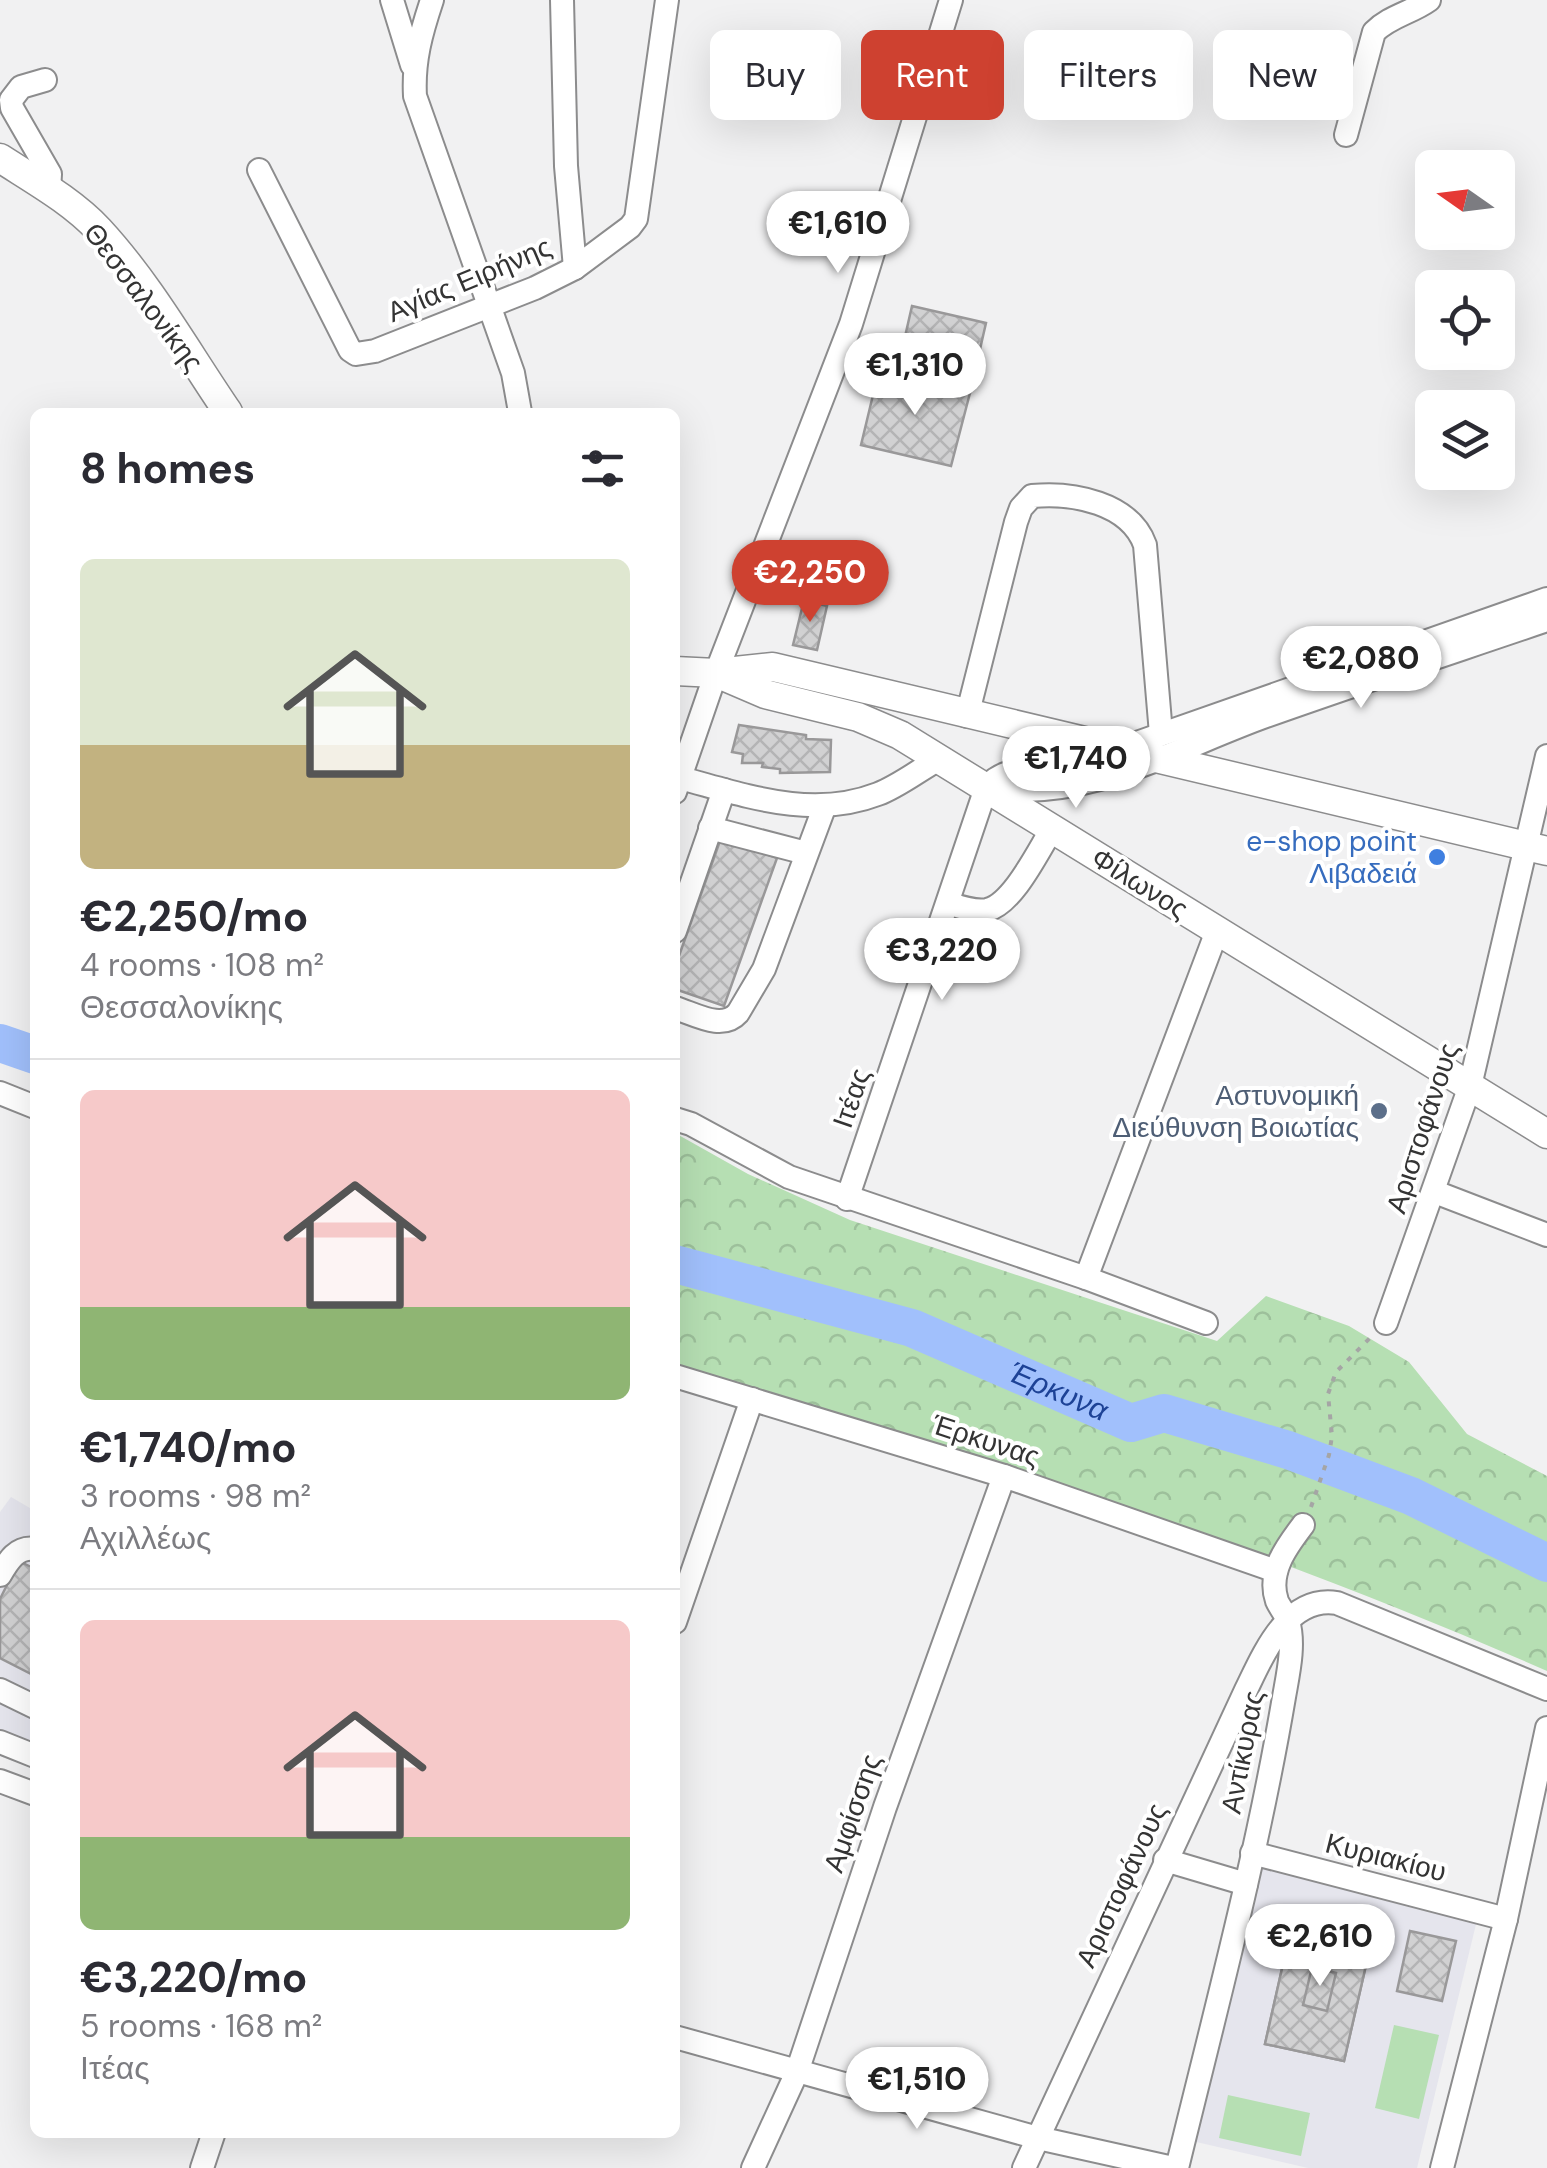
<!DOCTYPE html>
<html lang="en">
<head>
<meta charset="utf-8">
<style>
	:root { --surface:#fff; --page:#f2f2f3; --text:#2b2b33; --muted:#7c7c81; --line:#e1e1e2; --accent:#ce4130 }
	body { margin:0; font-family:"DM Sans",sans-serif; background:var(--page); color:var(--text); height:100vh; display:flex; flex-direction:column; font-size:38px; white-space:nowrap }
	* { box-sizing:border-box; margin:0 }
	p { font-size:32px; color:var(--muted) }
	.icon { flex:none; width:55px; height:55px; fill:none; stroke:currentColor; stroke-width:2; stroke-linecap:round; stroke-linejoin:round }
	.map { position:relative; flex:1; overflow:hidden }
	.sheet { position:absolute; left:30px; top:408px; width:650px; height:1730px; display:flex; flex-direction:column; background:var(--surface); border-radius:15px; box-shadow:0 10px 40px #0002 }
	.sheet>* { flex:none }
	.hud { position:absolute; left:710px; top:30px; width:685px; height:90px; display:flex; gap:20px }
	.needle { width:65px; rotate:284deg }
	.tools { position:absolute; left:1415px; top:150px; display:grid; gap:20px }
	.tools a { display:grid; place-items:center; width:100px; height:100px; border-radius:15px; background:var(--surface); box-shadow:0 10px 40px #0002; font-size:50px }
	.price { position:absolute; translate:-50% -85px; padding:0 22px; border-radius:35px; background:#fff; color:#222; font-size:32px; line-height:65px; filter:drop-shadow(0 2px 5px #0008) }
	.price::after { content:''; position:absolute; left:50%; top:60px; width:30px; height:22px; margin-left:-15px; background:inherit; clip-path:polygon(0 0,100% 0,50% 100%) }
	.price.active { background:var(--accent); color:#fff }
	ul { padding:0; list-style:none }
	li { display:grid; align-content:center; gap:20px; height:530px; padding:0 50px }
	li+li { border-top:2px solid var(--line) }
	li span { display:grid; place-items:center; height:310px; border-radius:15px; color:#555 }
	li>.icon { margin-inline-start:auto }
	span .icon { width:180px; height:180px; fill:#fffc; stroke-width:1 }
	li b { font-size:42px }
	h2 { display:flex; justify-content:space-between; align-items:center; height:120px; padding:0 50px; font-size:42px }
	.tag { padding:0 35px; border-radius:15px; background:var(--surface); box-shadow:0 10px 40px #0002; font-size:35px; line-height:90px }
	.tag.active { background:var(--accent); color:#fff }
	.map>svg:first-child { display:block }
	.built { fill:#e5e5ed }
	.forest { fill:url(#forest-crowns) }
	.garden { fill:#b6dfb3 }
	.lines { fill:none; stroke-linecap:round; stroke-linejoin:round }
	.river { stroke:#a1c0fc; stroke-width:38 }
	.building { fill:url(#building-cross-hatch); stroke:#999899; stroke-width:2.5; fill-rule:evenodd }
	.minor-casing { stroke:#8c8c8d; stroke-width:26 }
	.major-casing { stroke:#8c8c8d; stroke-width:31 }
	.path { stroke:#a5a5a5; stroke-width:4; stroke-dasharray:5 8; stroke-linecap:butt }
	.minor { stroke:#fff; stroke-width:22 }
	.major { stroke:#fff; stroke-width:28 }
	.shop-dot { fill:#3f7fe0; stroke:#fff; stroke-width:4 }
	.service-dot { fill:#5c6f8a; stroke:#fff; stroke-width:4 }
	.labels { text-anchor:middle; stroke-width:8; stroke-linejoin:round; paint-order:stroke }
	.street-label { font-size:28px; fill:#343434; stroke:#fff }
	.shop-label { font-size:28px; fill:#366cbe; stroke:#fff; text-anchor:end }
	.service-label { font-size:28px; fill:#4e5e75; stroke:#fff; text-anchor:end }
	.water-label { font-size:30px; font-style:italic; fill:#1d4296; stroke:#fff }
</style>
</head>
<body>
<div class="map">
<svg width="1547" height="2168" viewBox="0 0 1547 2168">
	<defs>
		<pattern id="forest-crowns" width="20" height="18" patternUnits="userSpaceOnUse" patternTransform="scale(2.5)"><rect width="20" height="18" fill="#b6dfb3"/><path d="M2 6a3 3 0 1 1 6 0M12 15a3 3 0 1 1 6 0" fill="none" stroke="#9dc09b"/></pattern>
		<pattern id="building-cross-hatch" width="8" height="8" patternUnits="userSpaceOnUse" patternTransform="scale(2.5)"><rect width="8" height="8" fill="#d1d1d2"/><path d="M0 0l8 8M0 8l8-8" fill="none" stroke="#b4b4b5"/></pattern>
	</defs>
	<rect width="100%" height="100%" fill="#f1f1f2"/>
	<g class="built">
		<path d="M 11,1497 L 35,1511 L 35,1769 L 0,1756 L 0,1512 Z"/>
		<path d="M 1259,1866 L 1478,1916 L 1417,2168 L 1308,2168 L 1192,2141 Z"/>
	</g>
	<path class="forest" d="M 675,1133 L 748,1174 L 850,1220 L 1217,1341 L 1266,1296 L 1349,1326 L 1409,1362 L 1467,1434 L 1547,1476 L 1547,1671 C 1264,1547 971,1451 675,1365 Z"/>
	<g class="garden">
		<path d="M 1394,2025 L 1439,2035 L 1419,2119 L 1375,2108 Z"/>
		<path d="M 1228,2095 L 1310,2113 L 1301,2156 L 1219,2138 Z"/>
	</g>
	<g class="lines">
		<g class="river">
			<path d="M 0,1043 L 35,1055"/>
			<path id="s1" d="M 675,1264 L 912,1328 L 1131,1423 L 1164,1413 L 1288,1450 L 1411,1496 L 1547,1563"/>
		</g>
	</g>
	<g class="building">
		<path d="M 912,306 L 986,323 L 970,393 L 896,376 Z"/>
		<path d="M 879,370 L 970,393 L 951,466 L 861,445 Z"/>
		<path d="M 804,600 L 827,606 L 817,650 L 793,645 Z"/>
		<path d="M 739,725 L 806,735 L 806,739 L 831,740 L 830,772 L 780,773 L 780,769 L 762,767 L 763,763 L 742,763 L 743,754 L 732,752 Z"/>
		<path d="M 721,838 L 777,858 L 724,1006 L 675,989 L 675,967 Z"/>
		<path d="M 19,1561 L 35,1569 L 35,1676 L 0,1658 L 0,1599 Z"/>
		<path d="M 1293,1920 L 1372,1939 L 1344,2061 L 1265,2044 ZM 1312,1967 L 1336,1973 L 1327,2011 L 1303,2005 Z"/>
		<path d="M 1293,1920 L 1372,1939 L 1344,2061 L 1265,2044 Z"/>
		<path d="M 1410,1931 L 1456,1941 L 1442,2001 L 1397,1991 Z"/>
		<path d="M 1312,1967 L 1336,1973 L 1327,2011 L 1303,2005 Z"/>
	</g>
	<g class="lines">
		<g class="minor-casing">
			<g id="minor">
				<path d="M 392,0 L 412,65"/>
				<path d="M 432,0 C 421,33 413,61 415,96 L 513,373 L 520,412"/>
				<path d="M 562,0 L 566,166 L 575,268"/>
				<path d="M 45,80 L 21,87 L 11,100 L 12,108 L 50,174 L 49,190"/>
				<path d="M 1346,135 L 1374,32 C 1390,16 1411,13 1429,0"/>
				<path d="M 259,170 L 350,350 L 356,354 L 375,351 L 535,288 L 575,268 L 630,227 L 636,219 L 667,0"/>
				<path d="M 967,716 L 1016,522 L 1021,508 L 1032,496 C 1073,492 1130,503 1145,545 L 1161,734"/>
				<path d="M 680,778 C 745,795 811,820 878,794 C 899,786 919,770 939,759"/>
				<path d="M 989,788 C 1088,802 1177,748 1266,716 C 1359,683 1453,652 1547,620"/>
				<path d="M 675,792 L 716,673 L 851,324 L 951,0"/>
				<path d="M 710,828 L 806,853"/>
				<path d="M 948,903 C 960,907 974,912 987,910 C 1013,904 1038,851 1052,829"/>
				<path d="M 675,931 L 724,790"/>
				<path d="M 675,1008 C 695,1014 722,1031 738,1013 L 764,969 L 824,808"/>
				<path d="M 0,1093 L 35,1107"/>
				<path d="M 675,1119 L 691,1124 L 789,1177 L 1086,1278 L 1206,1323"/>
				<path d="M 1435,1192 L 1547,1235"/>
				<path d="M 847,1199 L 986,788 C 1006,763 1041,771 1070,764 C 1086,761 1101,755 1117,750 L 1547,599"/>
				<path d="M 1086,1278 L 1217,931"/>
				<path d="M 1386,1323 L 1470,1086 L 1547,756"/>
				<path d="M 675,1376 L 1004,1476 L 1276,1571"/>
				<path d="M 0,1575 C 8,1561 17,1546 35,1549"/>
				<path d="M 675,1622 L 752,1399"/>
				<path d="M 0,1690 L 35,1707"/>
				<path d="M 0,1742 L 35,1756"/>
				<path d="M 0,1781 L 35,1794"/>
				<path d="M 1252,1853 L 1506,1919"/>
				<path d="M 1165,1860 L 1246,1884"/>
				<path d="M 675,2037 L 1038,2138 L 1173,2168"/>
				<path d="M 202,2168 L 214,2132"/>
				<path d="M 753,2168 L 797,2072 L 885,1807 L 1004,1476"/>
				<path d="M 1024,2168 L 1246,1690 C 1264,1653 1288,1595 1337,1603 L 1547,1689"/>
				<path d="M 1177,2168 C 1215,2012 1257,1856 1284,1697 C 1288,1674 1295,1644 1288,1621 C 1286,1614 1280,1608 1277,1601 C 1267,1572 1287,1546 1303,1525"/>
				<path d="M 1442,2168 L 1506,1919 L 1547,1728"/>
			</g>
		</g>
		<g class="major-casing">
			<g id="major">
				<path d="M 0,158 C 34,180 72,201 99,230 C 149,284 187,352 228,412"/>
				<path d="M 675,671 L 716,673 L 773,667 L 1547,851"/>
				<path d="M 716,673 L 765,694 L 858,717 L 900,735 L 1547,1134"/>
			</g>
		</g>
		<path class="path" d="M 1311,1507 L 1329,1455 L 1332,1436 L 1328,1394 L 1336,1372 L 1372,1336"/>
		<use href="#minor" class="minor"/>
		<use href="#major" class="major"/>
	</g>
	<circle class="shop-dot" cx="1437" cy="857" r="10"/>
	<circle class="service-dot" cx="1379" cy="1111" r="10"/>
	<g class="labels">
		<g class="street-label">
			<text transform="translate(469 279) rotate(-23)" y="10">Αγίας Ειρήνης</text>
			<text transform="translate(144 297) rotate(53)" y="10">Θεσσαλονίκης</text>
			<text transform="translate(1140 883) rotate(32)" y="10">Φίλωνος</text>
			<text transform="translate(851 1098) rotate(-71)" y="10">Ιτέας</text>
			<text transform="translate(1422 1128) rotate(-72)" y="10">Αριστοφάνους</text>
			<text transform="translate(986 1440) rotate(18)" y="10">Έρκυνας</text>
			<text transform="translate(1242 1752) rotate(-79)" y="10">Αντίκυρας</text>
			<text transform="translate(852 1813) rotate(-71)" y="10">Αμφίσσης</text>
			<text transform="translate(1386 1857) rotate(14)" y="10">Κυριακίου</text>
			<text transform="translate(1121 1885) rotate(-65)" y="10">Αριστοφάνους</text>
		</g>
		<g class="shop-label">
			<text x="1417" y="851">e-shop point<tspan x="1417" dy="32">Λιβαδειά</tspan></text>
		</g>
		<g class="service-label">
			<text x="1359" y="1105">Αστυνομική<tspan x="1359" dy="32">Διεύθυνση Βοιωτίας</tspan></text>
		</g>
		<g class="water-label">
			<text dy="10" stroke="none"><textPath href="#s1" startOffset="405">Έρκυνα</textPath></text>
		</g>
	</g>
</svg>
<div class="tools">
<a><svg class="needle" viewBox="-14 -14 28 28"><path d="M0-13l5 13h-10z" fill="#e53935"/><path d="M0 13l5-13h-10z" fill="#7c7c81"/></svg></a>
<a><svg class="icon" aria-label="locate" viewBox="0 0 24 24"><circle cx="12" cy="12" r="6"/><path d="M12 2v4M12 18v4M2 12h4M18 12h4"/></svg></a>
<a><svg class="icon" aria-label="layers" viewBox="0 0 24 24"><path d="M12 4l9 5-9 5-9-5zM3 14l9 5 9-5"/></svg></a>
</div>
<b class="price" style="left:838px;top:276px">€1,610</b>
<b class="price" style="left:915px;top:418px">€1,310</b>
<b class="price active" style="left:810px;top:625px">€2,250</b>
<b class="price" style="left:1361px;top:711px">€2,080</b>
<b class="price" style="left:1076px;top:811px">€1,740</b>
<b class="price" style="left:942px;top:1003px">€3,220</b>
<b class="price" style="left:1320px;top:1989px">€2,610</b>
<b class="price" style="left:917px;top:2132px">€1,510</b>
<div class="hud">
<a class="tag">Buy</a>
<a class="tag active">Rent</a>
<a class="tag">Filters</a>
<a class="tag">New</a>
</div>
<section class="sheet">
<h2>8 homes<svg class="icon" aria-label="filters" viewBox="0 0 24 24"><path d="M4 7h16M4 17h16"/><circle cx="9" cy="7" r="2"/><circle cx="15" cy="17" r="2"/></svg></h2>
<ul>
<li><span style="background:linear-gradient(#dfe7d0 60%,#c2b280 0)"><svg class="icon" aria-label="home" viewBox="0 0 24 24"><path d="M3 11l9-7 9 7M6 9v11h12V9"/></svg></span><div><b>€2,250/mo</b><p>4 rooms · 108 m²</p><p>Θεσσαλονίκης</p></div></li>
<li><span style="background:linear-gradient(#f6c9c9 70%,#8fb573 0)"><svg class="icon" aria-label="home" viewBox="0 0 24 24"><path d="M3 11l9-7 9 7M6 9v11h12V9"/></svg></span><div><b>€1,740/mo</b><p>3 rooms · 98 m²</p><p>Αχιλλέως</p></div></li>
<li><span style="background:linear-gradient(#f6c9c9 70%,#8fb573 0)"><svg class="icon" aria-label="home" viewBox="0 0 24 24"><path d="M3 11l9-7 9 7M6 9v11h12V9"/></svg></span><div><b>€3,220/mo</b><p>5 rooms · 168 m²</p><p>Ιτέας</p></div></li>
</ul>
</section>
</div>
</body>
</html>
